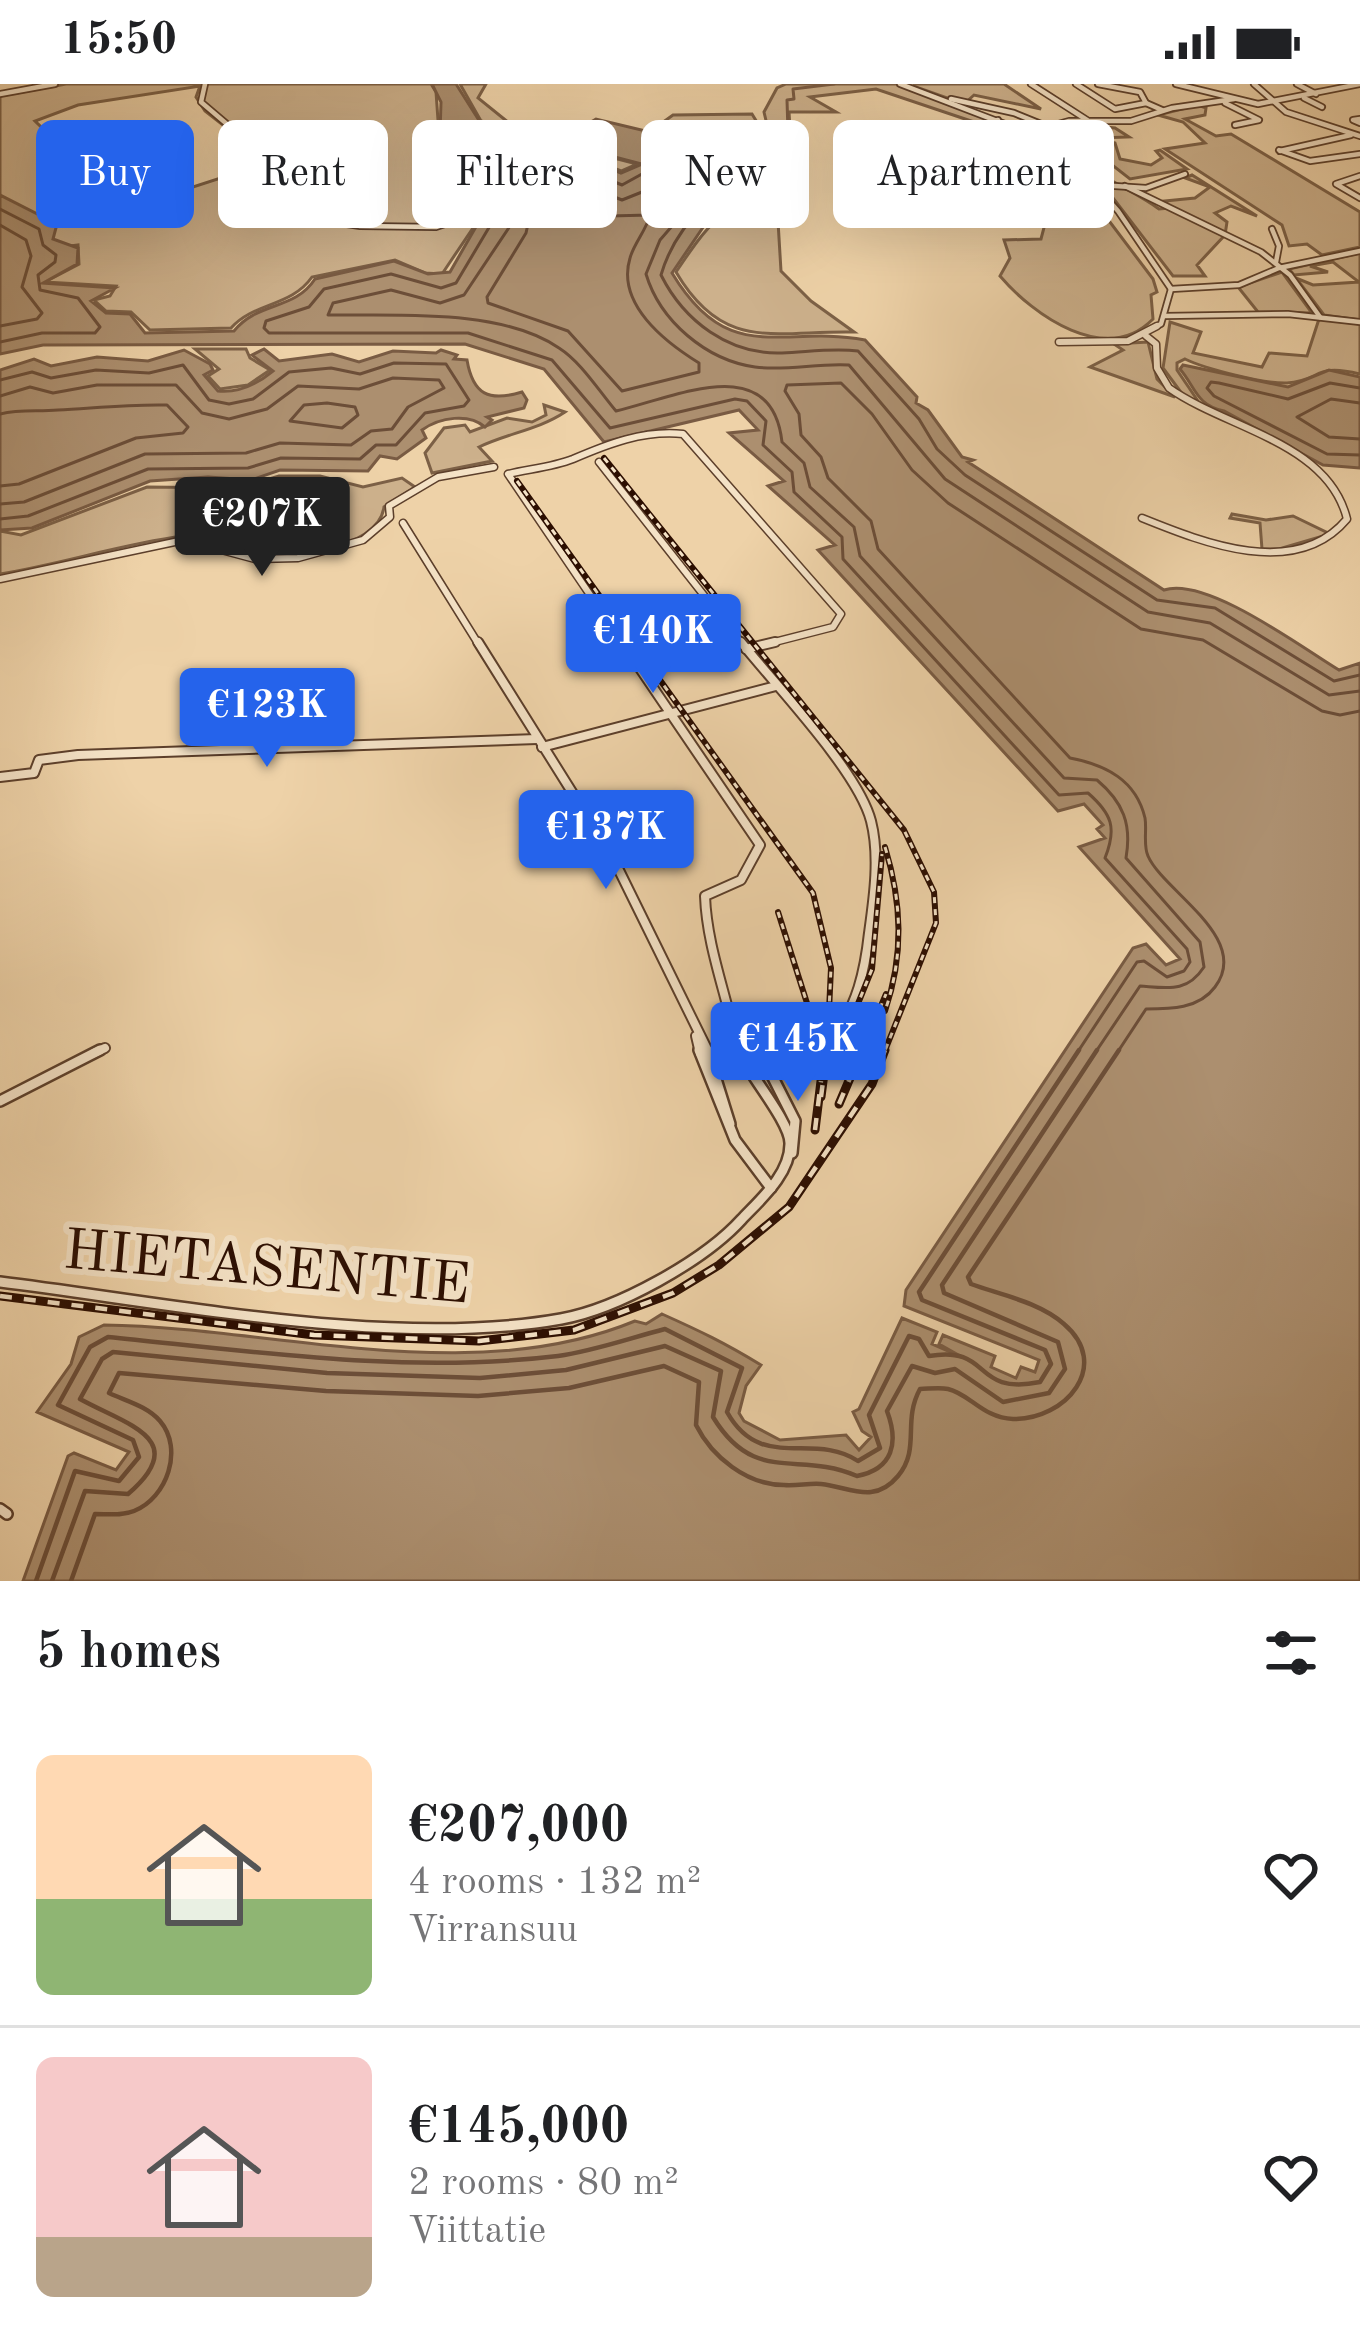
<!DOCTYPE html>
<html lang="en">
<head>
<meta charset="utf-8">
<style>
	:root { --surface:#fff; --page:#f6f6f6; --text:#202124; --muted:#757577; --line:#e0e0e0; --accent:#2563eb }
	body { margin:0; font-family:"Old Standard TT",serif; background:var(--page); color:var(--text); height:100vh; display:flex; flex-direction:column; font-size:45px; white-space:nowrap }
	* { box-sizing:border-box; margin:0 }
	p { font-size:39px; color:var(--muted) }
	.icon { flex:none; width:66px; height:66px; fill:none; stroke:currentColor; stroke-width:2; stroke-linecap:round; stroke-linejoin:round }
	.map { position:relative; height:1497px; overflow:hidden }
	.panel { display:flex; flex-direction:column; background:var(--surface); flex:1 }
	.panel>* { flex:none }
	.banner { position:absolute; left:36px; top:36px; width:1290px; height:108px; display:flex; gap:24px }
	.price { position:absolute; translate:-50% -102px; padding:0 27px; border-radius:12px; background:var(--accent); color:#fff; font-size:39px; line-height:78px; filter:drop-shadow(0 3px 6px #0008) }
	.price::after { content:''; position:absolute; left:50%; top:72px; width:36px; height:27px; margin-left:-18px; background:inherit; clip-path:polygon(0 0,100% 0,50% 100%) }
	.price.active { background:#222; color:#fff }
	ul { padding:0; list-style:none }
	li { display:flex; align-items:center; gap:36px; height:300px; padding:0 36px }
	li+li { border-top:3px solid var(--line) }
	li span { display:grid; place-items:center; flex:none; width:336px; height:240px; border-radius:18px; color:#555 }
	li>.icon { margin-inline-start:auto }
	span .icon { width:144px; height:144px; fill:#fffc; stroke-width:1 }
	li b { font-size:51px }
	h2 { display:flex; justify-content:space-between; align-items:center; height:144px; padding:0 36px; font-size:51px }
	.chip { padding:0 42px; border-radius:18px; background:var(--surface); box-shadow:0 12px 48px #0002; font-size:42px; line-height:108px }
	.chip.active { background:var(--accent); color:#fff }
	.status { display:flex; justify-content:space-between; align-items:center; height:84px; padding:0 60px; background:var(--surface); direction:ltr }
	.status svg { height:33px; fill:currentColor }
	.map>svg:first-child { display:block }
	.green { fill:#cdb18c; stroke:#7c6046; stroke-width:3; fill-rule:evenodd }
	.water { fill:#ac8f6f; stroke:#795b43; stroke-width:3 }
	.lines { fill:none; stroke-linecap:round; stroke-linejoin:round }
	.shore-far1 { stroke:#6c4e38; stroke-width:3 }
	.shore { stroke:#6c4e38; stroke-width:4.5 }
	.stream { stroke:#795b43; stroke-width:3 }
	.minor-far3-casing { stroke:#5c3f2b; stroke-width:8 }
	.minor-far2-casing { stroke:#5c3f2b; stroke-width:9 }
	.minor-far1-casing { stroke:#5c3f2b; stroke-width:12 }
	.minor-casing { stroke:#5c3f2b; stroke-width:14 }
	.minor-far3 { stroke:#f4e2c6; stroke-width:4.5 }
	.minor-far2 { stroke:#f4e2c6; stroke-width:6 }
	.minor-far1 { stroke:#f4e2c6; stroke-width:8 }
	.minor { stroke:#f4e2c6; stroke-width:9 }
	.rail-far1-casing { stroke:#2c0e01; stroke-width:6 }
	.rail-casing { stroke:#2c0e01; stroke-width:9 }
	.rail-far1 { stroke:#f4e2c6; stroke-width:3; stroke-dasharray:6; stroke-linecap:butt }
	.rail { stroke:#f4e2c6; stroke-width:4.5; stroke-dasharray:12; stroke-linecap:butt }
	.labels { text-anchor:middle; stroke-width:12; stroke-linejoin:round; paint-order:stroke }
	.near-street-label { font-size:57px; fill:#2c0e01; stroke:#f4e2c6 }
</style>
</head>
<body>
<div class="status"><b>15:50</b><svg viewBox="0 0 49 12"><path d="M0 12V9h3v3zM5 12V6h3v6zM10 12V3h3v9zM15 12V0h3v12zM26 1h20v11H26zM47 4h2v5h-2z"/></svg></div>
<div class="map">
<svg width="1360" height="1497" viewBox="0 0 1360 1497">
	<rect width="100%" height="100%" fill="#eed2a8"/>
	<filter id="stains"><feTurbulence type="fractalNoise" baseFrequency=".00167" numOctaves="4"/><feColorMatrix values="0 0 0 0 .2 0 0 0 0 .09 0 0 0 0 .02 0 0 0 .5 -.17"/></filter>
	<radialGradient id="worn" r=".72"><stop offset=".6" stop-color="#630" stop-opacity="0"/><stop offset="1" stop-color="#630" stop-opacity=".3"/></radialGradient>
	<g class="green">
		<path d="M 66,0 L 431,0 L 436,8 L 439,50 L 480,107 L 482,116 L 468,133 L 479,135 L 442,190 L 425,189 L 395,176 L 312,193 C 291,223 254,218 231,244 L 150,246 L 131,228 L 106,227 L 94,216 L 110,212 L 116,202 L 45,198 L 79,180 L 78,161 L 47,165 L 0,113 L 0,12 ZM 200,2 L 196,13 L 205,27 L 223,41 L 238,79 L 224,93 L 125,125 L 147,96 L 106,95 L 109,87 L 86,86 L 35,37 L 78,21 Z"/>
		<path d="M 460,0 L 486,0 L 478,14 L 514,43 L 555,57 L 563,52 L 583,66 L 637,80 L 621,87 L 527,49 L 481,37 Z"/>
		<path d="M 786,0 L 897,0 L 988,34 L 980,40 L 876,5 L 810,13 L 836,28 L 789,28 L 791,61 L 782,63 L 769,49 L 764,28 L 777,4 Z"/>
		<path d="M 916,0 L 1004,0 L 1041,25 L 974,11 L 964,20 L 913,2 Z"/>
		<path d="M 1198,21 L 1206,24 L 1205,31 L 1185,35 L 1216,52 L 1231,50 L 1360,128 L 1360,163 L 1322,171 L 1307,160 L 1289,162 L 1282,141 L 1165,65 L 1205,59 L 1183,38 L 1158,31 Z"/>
		<path d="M 752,30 L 771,61 L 772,75 L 734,57 L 666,75 L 655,73 L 657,60 L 652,46 L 673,31 Z"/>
		<path d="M 1001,39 L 1057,68 L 1153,195 L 1157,208 L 1151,211 L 1153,235 C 1106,283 1033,231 1000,192 L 1010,174 L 1004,156 L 1041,155 L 1046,136 L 1041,120 L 1019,116 L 1033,106 L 999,72 L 869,88 L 867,79 L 896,79 L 893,71 L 885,68 L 882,54 L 931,52 Z"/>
		<path d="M 1067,39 L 1115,44 L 1129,53 L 1097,54 L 1115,59 L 1120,75 L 1151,81 L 1162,74 L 1156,67 L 1160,66 L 1187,85 L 1130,95 L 1079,55 L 1053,42 Z"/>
		<path d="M 1083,75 C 1106,98 1133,106 1159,125 L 1171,124 L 1165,117 L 1195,114 L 1210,103 L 1185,94 L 1192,91 L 1257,132 L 1231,122 L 1215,129 L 1227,138 L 1225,151 L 1197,181 L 1205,192 L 1173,192 Z"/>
		<path d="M 776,104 L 781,187 L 811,217 L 854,248 C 776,246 724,270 676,188 C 709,139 720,124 776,104 Z"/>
		<path d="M 1360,169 L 1360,236 L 1324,231 L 1296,194 L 1313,201 L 1359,198 L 1333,178 L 1310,182 L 1328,188 L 1294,191 L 1289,185 Z"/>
		<path d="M 1282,188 L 1312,229 L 1258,228 L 1238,203 Z"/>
		<path d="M 1319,235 L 1360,240 L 1360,290 C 1313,279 1323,296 1287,299 C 1265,300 1206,285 1185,275 L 1177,279 L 1177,286 L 1200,320 L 1183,311 L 1163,284 L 1170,238 L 1201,248 L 1193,269 L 1262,283 L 1269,269 L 1307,272 Z"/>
		<path d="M 1148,258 L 1157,295 L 1175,313 L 1090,283 L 1123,266 L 1114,260 Z"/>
		<path d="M 195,265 L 246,265 L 250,274 L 270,286 L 248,301 L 220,305 L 208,292 L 219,285 Z"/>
		<path d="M 544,321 L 565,328 C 538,346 508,349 479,363 L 492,377 L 432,389 L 425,369 L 444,344 L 465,341 L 470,348 L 507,334 L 532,338 L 546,331 Z"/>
		<path d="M 279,392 L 320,392 L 363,403 L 402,394 L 415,403 L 384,423 C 378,468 281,475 245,468 C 223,464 207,449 183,452 C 121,460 62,480 0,490 L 0,447 L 21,451 L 147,403 L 239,404 Z"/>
		<path d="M 1232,430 L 1266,436 L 1293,432 L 1330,450 L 1279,465 L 1262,465 L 1260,439 L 1230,434 Z"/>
	</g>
	<g class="water">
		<path d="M 432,0 L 456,0 L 480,38 L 527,49 L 621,89 L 642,80 L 584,65 L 567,52 L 596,35 L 654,49 L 657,60 L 668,63 L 656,73 C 708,83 706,39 769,81 L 773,99 L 731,118 L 708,136 L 672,189 C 730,285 781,240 865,256 L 917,313 L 916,319 L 928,326 L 962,373 L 973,376 L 968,378 L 1164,506 C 1206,492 1301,563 1339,586 L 1360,579 L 1360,1497 L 23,1497 L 68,1372 L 74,1369 L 116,1386 L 129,1368 L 37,1328 L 71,1280 L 79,1253 L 104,1241 C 272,1243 471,1305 635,1237 L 646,1240 L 662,1230 C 700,1247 725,1259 761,1281 L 746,1302 L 739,1329 L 744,1337 L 780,1356 L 846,1351 L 859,1366 L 871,1353 L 862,1347 L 853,1328 L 859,1325 L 902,1234 L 937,1248 L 932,1260 L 962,1273 L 939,1260 L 943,1251 L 995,1272 L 991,1283 L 1016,1294 L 1021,1283 L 1035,1288 L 1039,1276 L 904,1222 L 906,1206 L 1133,864 L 1146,860 L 1166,881 L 1180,875 L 1079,763 L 1105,754 L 1097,745 L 1103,741 L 1084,720 L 1058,727 L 818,466 L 835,461 L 768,402 L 784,397 L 729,349 L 758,346 L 739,326 L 604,358 L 544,285 L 465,260 L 43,261 L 0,270 L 0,111 L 57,140 L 53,155 L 78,164 L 77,180 L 43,199 L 115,204 L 91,217 L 106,229 L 130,230 L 145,249 L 234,247 C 258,217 294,227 315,195 L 394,177 L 428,190 L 450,188 L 489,120 L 440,49 L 441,18 Z"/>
		<path d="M 264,265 L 279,277 L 332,270 L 359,278 L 393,267 L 436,269 L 441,266 L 457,271 L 454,275 L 467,276 C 473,311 489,318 522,308 L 527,316 L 524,324 L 487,333 L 492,336 L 485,343 C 469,329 440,333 422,346 L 426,354 L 397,375 L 380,372 L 368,387 L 280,386 L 251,396 L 208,393 L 150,397 L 32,444 L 0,446 L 0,286 L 34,275 L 51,282 L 97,273 L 148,277 L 184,266 L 210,280 L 213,286 L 204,291 L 218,307 C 238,309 256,301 273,287 L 252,271 Z"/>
		<path d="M 1183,281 L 1288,303 L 1329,286 L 1360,293 L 1360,384 L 1323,381 L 1224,327 C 1196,321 1196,304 1180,285 Z"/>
	</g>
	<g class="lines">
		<g class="shore-far1">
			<path d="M 548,107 L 609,132 L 650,131 C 646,147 634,159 630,174 C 616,220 665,258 699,279 L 699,288 L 622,307 L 568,247 L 488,219 L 487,213 L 526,149 L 534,113 Z"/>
			<path d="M 0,125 L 39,145 L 43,161 L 56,171 L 55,178 L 38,191 L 40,206 L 78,214 L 100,243 L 95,249 L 42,249 L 0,258"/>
			<path d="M 0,141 L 26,156 L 31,172 L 22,203 L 42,229 L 37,235 L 0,242"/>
			<path d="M 0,296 L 32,288 L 51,294 L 96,286 L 149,289 L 183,281 L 209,316 L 229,320 L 253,315 L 289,288 L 331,284 L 360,290 L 394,279 L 446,280 L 469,316 L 464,322 L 425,329 L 396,361 L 376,361 L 360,375 L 281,374 L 248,384 L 148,385 L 28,432 L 0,435"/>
			<path d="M 1360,304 L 1330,299 L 1288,315 L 1219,299 L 1211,298 L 1207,304 L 1214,312 L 1327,370 L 1360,371"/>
			<path d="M 0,312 L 30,303 L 53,309 L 97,301 L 176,301 L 202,329 L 229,335 L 267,325 L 298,302 L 359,305 L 393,294 L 439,296 L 444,304 L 408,323 L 392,345 L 371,347 L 351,361 L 280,359 L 246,369 L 145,370 L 24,418 L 0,420"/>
			<path d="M 327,319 L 355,323 L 358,331 L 342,344 L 290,337 L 304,321 Z"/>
			<path d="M 1360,319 L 1331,315 L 1297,333 L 1329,353 L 1360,355"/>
			<path d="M 0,330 C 21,325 38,328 58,326 C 95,324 130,320 167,321 L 188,343 L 183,349 L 136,354 L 19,400 L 0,402"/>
			<path d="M 1077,969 L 1137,878 L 1144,877 L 1167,893 L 1184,887 L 1190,878 L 1187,865 L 1105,774 C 1117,744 1112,730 1088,709 L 1059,711 L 843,475 L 842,453 L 794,408 L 792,388 L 763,361 L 766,337 L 747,317 L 735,315 L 610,344 L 552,276 L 468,249 L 269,249 L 264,244 L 266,237 L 309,223 L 324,205 L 391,190 L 441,204 L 456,199 L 500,125 L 489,91 L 542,68 L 622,101 L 651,85 L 668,87 L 730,72 L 756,87 L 758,93 C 746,100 732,103 721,110 C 692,127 670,160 661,191 C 684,237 729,271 782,269 C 808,268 832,264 858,267 L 919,335 L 937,365 L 965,391 L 1157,516 L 1215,524 L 1334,597 L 1360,591"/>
			<path d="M 1095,969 L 1140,902 C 1168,904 1187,909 1204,883 L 1200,858 L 1126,774 C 1132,740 1123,718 1097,696 L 1064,694 L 860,472 L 854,443 L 810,403 L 804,379 L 782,358 C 772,266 676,313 616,327 C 599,307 581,278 559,264 C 501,224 396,232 328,231 L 333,219 L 391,206 L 440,219 L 464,211 L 510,142 L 516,121 L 512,95 L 546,86 L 622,116 L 657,102 L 702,95 L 705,104 L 660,156 L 646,190 C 660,237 706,276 755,283 C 786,287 818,279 849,281 L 945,395 L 1148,528 L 1210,539 L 1329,611 L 1360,607"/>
			<path d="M 1117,969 L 1146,925 C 1170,925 1199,925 1215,903 C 1252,854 1163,807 1148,772 C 1143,762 1147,745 1145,734 C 1136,696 1106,681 1070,674 L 878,465 L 871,437 L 828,394 L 821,373 L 801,351 L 799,330 L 785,307 L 787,301 L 841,299 L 872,330 L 912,386 L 948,419 L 1141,545 L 1203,556 L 1322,627 L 1340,631 L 1360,627"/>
		</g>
		<g class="shore">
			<path d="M 36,1497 L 75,1387 L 119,1397 L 139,1373 L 133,1356 L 58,1321 L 90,1263 L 108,1253 C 257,1268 408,1290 558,1272 C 594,1267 630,1254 665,1245 L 742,1284 L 727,1328 C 761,1389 813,1347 858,1377 L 880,1364 L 869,1331 L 909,1252 L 919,1255 L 929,1272 C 993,1261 971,1312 1040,1298 L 1051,1280 L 1045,1266 L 922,1216 L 919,1208 L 1079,966"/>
			<path d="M 52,1497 L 85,1407 L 128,1410 C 192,1355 127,1341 80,1315 L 102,1275 L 113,1268 L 327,1289 L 480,1294 L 566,1286 L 665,1262 L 721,1287 L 713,1333 C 755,1402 798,1366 857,1392 C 893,1385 899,1359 887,1327 L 912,1282 L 935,1289 L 955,1285 L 1003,1318 L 1049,1309 L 1065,1285 L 1058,1258 L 944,1209 L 942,1201 L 1097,966"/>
			<path d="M 71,1497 L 95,1430 C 108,1430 122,1432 134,1427 C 167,1414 184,1365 160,1337 C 147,1322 126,1317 109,1309 L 119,1289 L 326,1307 L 478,1312 L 569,1304 L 664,1282 L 699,1298 L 696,1341 C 712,1373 747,1401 784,1401 C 797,1402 809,1399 821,1400 C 850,1403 874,1421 898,1392 C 921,1364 902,1338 920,1305 C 928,1305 939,1303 948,1305 C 970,1310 983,1334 1013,1335 C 1066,1336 1112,1281 1064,1240 C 1039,1218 1001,1211 971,1200 L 968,1193 L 1119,966"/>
		</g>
		<g class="stream">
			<path d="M 769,48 L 783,48"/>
			<path d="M 788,48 L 787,16 L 794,15 L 793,5 L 834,0"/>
			<path d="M 731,60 L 763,48"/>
		</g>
		<g class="minor-far3-casing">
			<g id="minor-far3">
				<path d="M 205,0 L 201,18 L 228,41 L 237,67 L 262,86 L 273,116 L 301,133 L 360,142 L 436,143 L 477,129"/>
				<path d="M 900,0 L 1060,61 L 1118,127 L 1171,205"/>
				<path d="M 1031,0 L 1087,36"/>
				<path d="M 1076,0 L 1115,25 L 1146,19"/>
				<path d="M 1098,0 L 1140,8 L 1146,19 L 1162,26"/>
				<path d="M 1176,0 L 1258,20 L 1360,0"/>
				<path d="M 1254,0 L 1286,28 L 1360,52"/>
				<path d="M 1297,0 L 1316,10"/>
				<path d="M 0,10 L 55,0"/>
				<path d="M 1304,14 L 1322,23"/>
				<path d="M 951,15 L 1014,29 L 1046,42"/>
				<path d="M 1225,19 L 1259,36 L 1235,41"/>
				<path d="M 1360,35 L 1353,36 L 1360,39"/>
				<path d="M 1033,47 L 1069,37 L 1131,37 L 1172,24 L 1234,15"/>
				<path d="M 861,54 L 952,48 L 998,36"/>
				<path d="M 1279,66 L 1310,77 L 1360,70"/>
				<path d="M 1280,67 L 1351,51"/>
				<path d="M 1360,92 L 1336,100 L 1360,114"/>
				<path d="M 1099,101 L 1146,104 L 1185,90"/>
				<path d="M 1125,102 L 1261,168 L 1290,191 L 1320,233"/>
				<path d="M 1272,145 L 1279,162 L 1276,178"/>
				<path d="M 1171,205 L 1239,201 L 1279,184 L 1360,167"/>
				<path d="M 1165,232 L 1288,230 L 1360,238"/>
				<path d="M 1151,245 L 1161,240 L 1171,205"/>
			</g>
		</g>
		<g class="minor-far2-casing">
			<g id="minor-far2">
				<path d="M 1059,258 L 1128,257 L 1157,242"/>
				<path d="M 599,378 L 743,561"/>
				<path d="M 1142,434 C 1204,459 1296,496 1347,435 C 1328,358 1227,345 1169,304 L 1157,284 L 1156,260 L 1146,252"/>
				<path d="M 403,439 L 479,561"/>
				<path d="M 0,495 L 184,456 L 255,475 L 298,474 L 363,456 L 390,433 L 389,422 L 438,393 L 494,383"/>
				<path d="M 624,561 L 508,390 C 529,385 553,383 573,375 C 608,360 643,346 683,350 L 841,530 L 833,543 L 763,561"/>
			</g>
		</g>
		<g class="minor-far1-casing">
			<g id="minor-far1">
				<path d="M 478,558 L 612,772 L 709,969"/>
				<path d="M 622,558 L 760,761 L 741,796 L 705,812 C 707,866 729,916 738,969"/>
				<path d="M 746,565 L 775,558"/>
				<path d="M 542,663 L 776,602"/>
				<path d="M 0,693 L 34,689 L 39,676 L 78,671 L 537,655"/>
				<path d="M 732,930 L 761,969"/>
				<path d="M 696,952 L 700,969"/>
				<path d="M 735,954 L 833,952 C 857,923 865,886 869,849 C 874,813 880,772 871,737 C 858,687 776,602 741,558"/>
				<path d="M 94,969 L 105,964"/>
			</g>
		</g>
		<g class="minor-casing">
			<g id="minor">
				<path d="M 699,966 L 735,1056 L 771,1104"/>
				<path d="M 707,966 L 730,1040"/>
				<path d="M 759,966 L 795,1037 L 792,1069"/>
				<path d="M 0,1017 L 100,966"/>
				<path d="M 0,1198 C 170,1219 394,1265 561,1235 C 617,1225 704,1177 742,1135 C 761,1115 790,1090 790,1060 C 791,1039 748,989 738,966"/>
				<path d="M 0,1425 L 7,1430"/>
			</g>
		</g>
		<use href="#minor-far3" class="minor-far3"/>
		<use href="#minor-far2" class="minor-far2"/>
		<use href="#minor-far1" class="minor-far1"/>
		<use href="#minor" class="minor"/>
		<g class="rail-far1-casing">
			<g id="rail-far1">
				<path d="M 604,374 L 904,746 L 934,808 L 936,839 L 884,969"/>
				<path d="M 517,397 L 813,809 L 831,884 L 827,969"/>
				<path d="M 885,763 C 902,819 904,871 885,927"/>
				<path d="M 778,828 L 820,960"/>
				<path d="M 838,969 L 872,885 L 882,770"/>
				<path d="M 861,969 L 886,910"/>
			</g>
		</g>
		<g class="rail-casing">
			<g id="rail">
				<path d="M 835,978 L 840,966"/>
				<path d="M 821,1013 L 827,966"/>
				<path d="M 839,1020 L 862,966"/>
				<path d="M 815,1046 L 821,997"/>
				<path d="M 0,1212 L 314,1251 L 479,1257 L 574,1246 L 673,1209 L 719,1181 L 789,1123 L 872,1000 L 885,966"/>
			</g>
		</g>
		<use href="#rail-far1" class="rail-far1"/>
		<use href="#rail" class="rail"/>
	</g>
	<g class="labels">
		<g class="near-street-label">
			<text transform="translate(267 1181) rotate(5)" y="20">HIETASENTIE</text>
		</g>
	</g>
	<rect width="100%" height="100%" filter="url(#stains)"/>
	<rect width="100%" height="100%" fill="url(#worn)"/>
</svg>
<b class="price active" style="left:262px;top:495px">€207K</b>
<b class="price" style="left:653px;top:612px">€140K</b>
<b class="price" style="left:267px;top:686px">€123K</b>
<b class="price" style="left:606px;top:808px">€137K</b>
<b class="price" style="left:798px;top:1020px">€145K</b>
<div class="banner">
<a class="chip active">Buy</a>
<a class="chip">Rent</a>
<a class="chip">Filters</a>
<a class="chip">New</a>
<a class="chip">Apartment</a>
</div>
</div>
<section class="panel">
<h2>5 homes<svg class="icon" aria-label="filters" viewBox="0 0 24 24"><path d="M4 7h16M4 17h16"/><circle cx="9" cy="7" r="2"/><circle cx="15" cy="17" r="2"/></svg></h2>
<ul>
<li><span style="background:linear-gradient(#ffd9b3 60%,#8fb573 0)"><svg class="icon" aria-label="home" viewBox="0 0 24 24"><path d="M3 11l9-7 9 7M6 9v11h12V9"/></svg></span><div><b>€207,000</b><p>4 rooms · 132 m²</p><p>Virransuu</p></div><svg class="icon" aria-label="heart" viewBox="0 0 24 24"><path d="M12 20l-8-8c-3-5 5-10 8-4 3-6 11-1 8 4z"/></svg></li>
<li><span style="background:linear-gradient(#f6c9c9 75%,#b9a48a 0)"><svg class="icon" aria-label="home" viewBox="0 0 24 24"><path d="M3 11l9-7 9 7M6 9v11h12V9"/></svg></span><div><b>€145,000</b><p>2 rooms · 80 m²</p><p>Viittatie</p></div><svg class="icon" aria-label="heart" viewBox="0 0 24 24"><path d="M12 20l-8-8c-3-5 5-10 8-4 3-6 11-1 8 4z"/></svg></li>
</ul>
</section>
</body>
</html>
